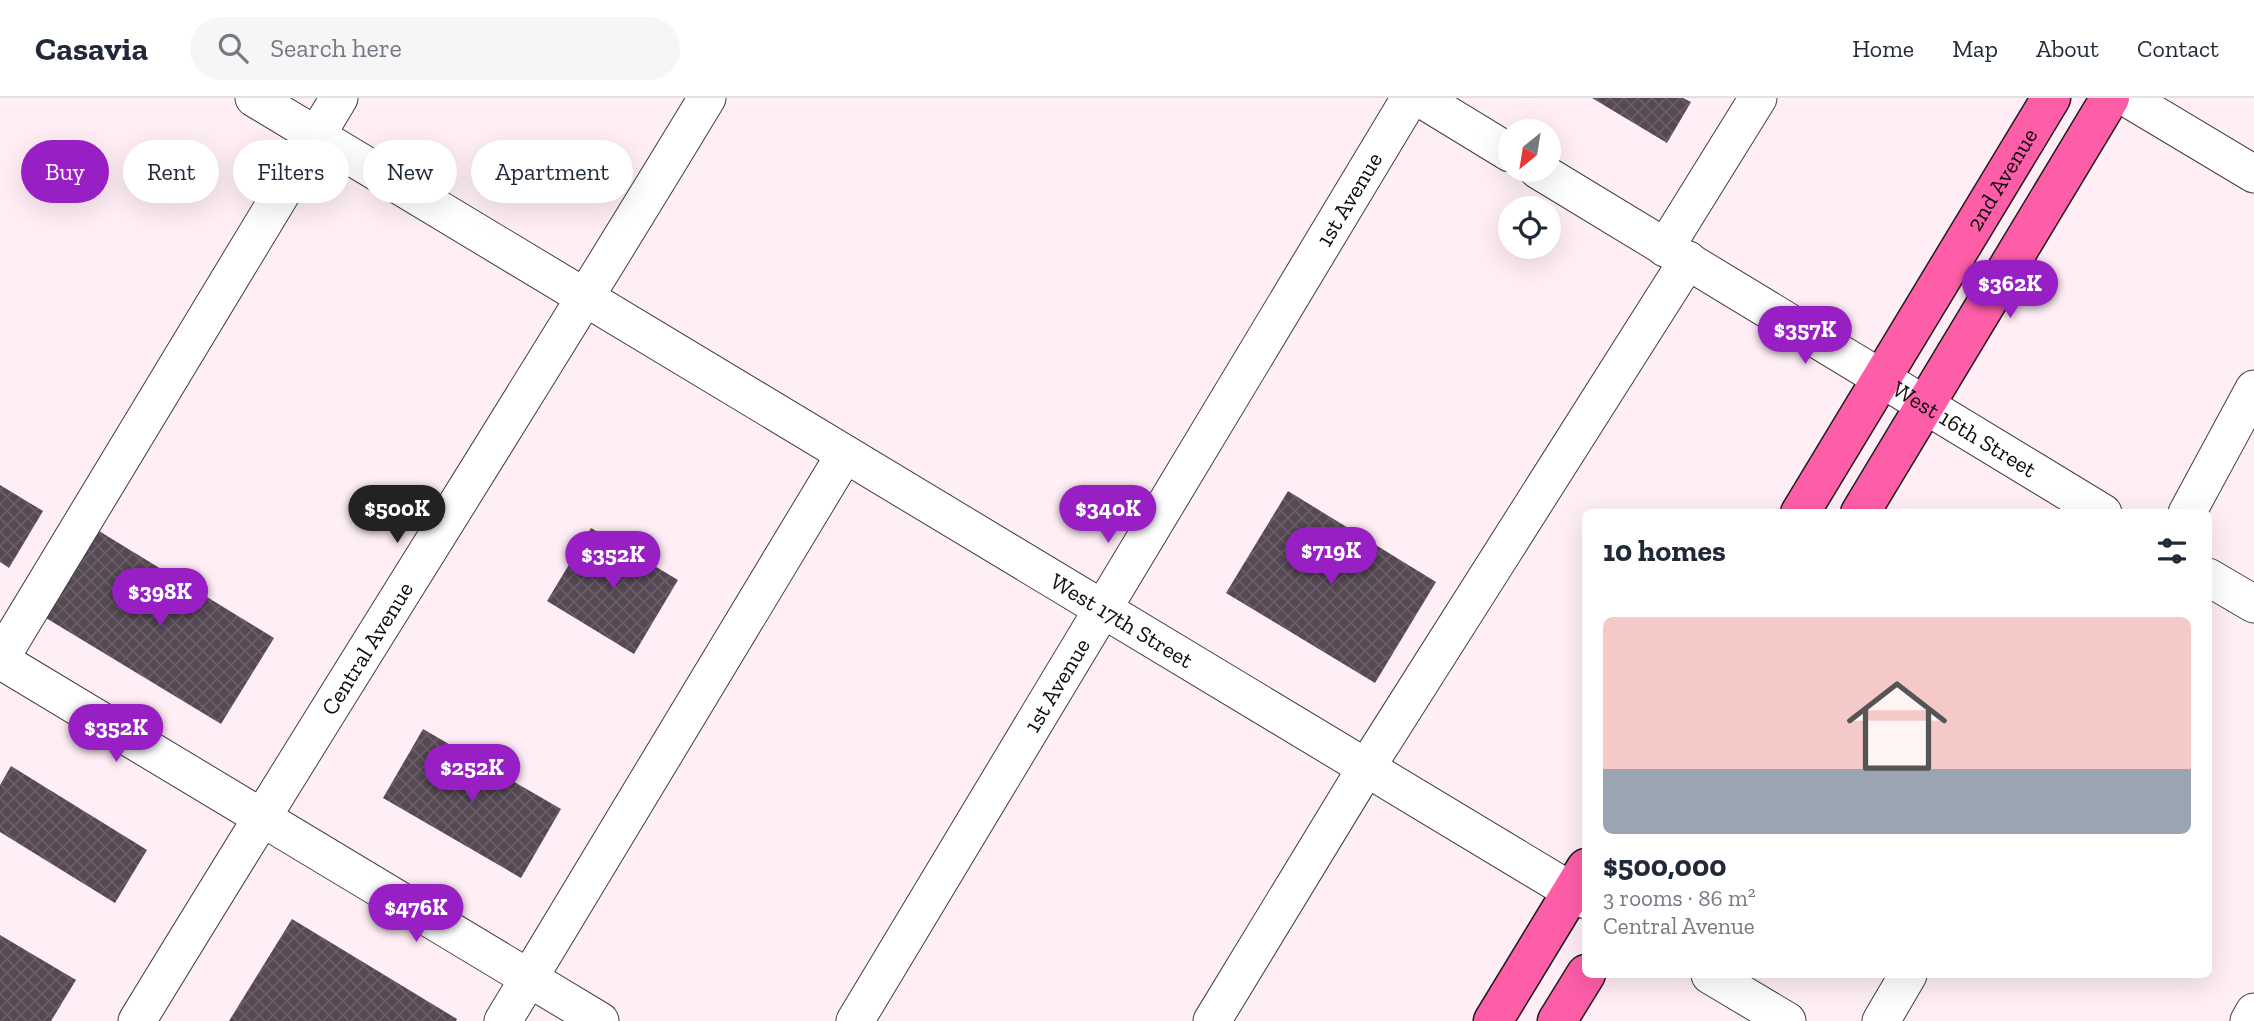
<!DOCTYPE html>
<html lang="en">
<head>
<meta charset="utf-8">
<style>
	:root { --surface:#fff; --page:#f6f6f7; --text:#1f2937; --muted:#747a83; --line:#e0e1e3; --accent:#981fc4 }
	body { margin:0; font-family:"Zilla Slab",serif; background:var(--page); color:var(--text); height:100vh; display:flex; flex-direction:column; font-size:26px; white-space:nowrap }
	* { box-sizing:border-box; margin:0 }
	p { font-size:23px; color:var(--muted) }
	.icon { flex:none; width:38px; height:38px; fill:none; stroke:currentColor; stroke-width:2; stroke-linecap:round; stroke-linejoin:round }
	.map { position:relative; flex:1; overflow:hidden }
	.drawer { position:absolute; left:1582px; top:411px; width:630px; height:469px; display:flex; flex-direction:column; background:var(--surface); border-radius:10px; box-shadow:0 7px 28px #0002 }
	.drawer>* { flex:none }
	.hud { position:absolute; left:21px; top:42px; width:665px; height:63px; display:flex; gap:14px }
	.needle { width:46px; rotate:210deg }
	.buttons { position:absolute; left:1498px; top:21px; display:grid; gap:14px }
	.buttons a { display:grid; place-items:center; width:63px; height:63px; border-radius:50%; background:var(--surface); box-shadow:0 7px 28px #0002; font-size:35px }
	.price { position:absolute; translate:-50% -60px; padding:0 16px; border-radius:24px; background:var(--accent); color:#fff; font-size:23px; line-height:46px; filter:drop-shadow(0 2px 4px #0008) }
	.price::after { content:''; position:absolute; left:50%; top:42px; width:21px; height:16px; margin-left:-10px; background:inherit; clip-path:polygon(0 0,100% 0,50% 100%) }
	.price.current { background:#222; color:#fff }
	ul { padding:0; list-style:none }
	li { display:grid; align-content:center; gap:14px; height:371px; padding:0 21px }
	li span { display:grid; place-items:center; height:217px; border-radius:10px; color:#555 }
	li>.icon { margin-inline-start:auto }
	span .icon { width:126px; height:126px; fill:#fffc; stroke-width:1 }
	li b { font-size:30px }
	h2 { display:flex; justify-content:space-between; align-items:center; height:84px; padding:0 21px; font-size:30px }
	.chip { padding:0 24px; border-radius:32px; background:var(--surface); box-shadow:0 7px 28px #0002; font-size:24px; line-height:63px }
	.chip.current { background:var(--accent); color:#fff }
	header { display:flex; align-items:center; gap:42px; box-sizing:border-box; height:98px; padding:0 35px; background:var(--surface); border-bottom:2px solid var(--line) }
	header strong { font-size:33px }
	nav { display:flex; gap:38px; margin-inline-start:auto; font-size:24px }
	.search { width:490px; height:63px; background:var(--page); display:flex; align-items:center; gap:18px; box-sizing:border-box; padding:0 24px; border-radius:38px; color:var(--muted); font-size:26px }
	.map>svg:first-child { display:block }
	.building { fill:url(#building-cross-hatch) }
	.lines { fill:none; stroke-linecap:round; stroke-linejoin:round }
	.minor-casing { stroke:#404040; stroke-width:39 }
	.major-casing { stroke:#1e1e1e; stroke-width:41 }
	.minor { stroke:#fff; stroke-width:37 }
	.major { stroke:#fe5ea8; stroke-width:38 }
	.labels { text-anchor:middle; stroke-width:7; stroke-linejoin:round; paint-order:stroke }
	.street-label { font-size:23px; fill:#0d0d0d; stroke:#fff }
</style>
</head>
<body>
<header>
<strong>Casavia</strong>
<div class="search"><svg class="icon" aria-label="search" viewBox="0 0 24 24"><circle cx="10" cy="10" r="6"/><path d="M15 15l6 6"/></svg>Search here</div>
<nav><a>Home</a><a>Map</a><a>About</a><a>Contact</a></nav>
</header>
<div class="map">
<svg width="2254" height="923" viewBox="0 0 2254 923">
	<defs>
		<pattern id="building-cross-hatch" width="8" height="8" patternUnits="userSpaceOnUse" patternTransform="scale(1.75)"><rect width="8" height="8" fill="#564954"/><path d="M0 0l8 8M0 8l8-8" fill="none" stroke="#695f68"/></pattern>
	</defs>
	<rect width="100%" height="100%" fill="#ffeef5"/>
	<g class="building">
		<path d="M 1592,0 L 1683,0 L 1691,4 L 1667,45 Z"/>
		<path d="M 0,387 L 43,413 L 9,470 L 0,464 Z"/>
		<path d="M 1288,393 L 1436,484 L 1375,585 L 1226,495 Z"/>
		<path d="M 591,430 L 678,482 L 634,556 L 547,503 Z"/>
		<path d="M 99,433 L 274,540 L 221,626 L 46,520 Z"/>
		<path d="M 423,631 L 561,711 L 521,780 L 383,700 Z"/>
		<path d="M 11,668 L 147,752 L 115,805 L 0,734 L 0,687 Z"/>
		<path d="M 292,821 L 457,921 L 456,923 L 229,923 Z"/>
		<path d="M 0,837 L 76,882 L 51,923 L 0,923 Z"/>
	</g>
	<g class="lines">
		<g class="minor-casing">
			<g id="minor">
				<path id="s1" d="M 254,0 L 1586,802"/>
				<path d="M 1420,0 L 1510,55"/>
				<path d="M 2127,0 L 2254,76"/>
				<path id="s2" d="M 1538,72 L 2103,415"/>
				<path d="M 1665,150 L 1758,0"/>
				<path d="M 2187,415 L 2254,291"/>
				<path d="M 2208,479 L 2254,506"/>
				<path d="M 0,561 L 339,0"/>
				<path d="M 0,562 L 600,923"/>
				<path d="M 1710,877 L 1787,923"/>
				<path id="s3" d="M 137,923 C 325,614 520,309 707,0"/>
				<path d="M 503,923 L 845,356"/>
				<path id="s4" d="M 855,923 L 1410,0"/>
				<path d="M 1212,923 L 1366,670 L 1688,162"/>
				<path d="M 1881,923 L 1908,877"/>
				<path d="M 2249,923 L 2254,914"/>
			</g>
		</g>
		<g class="major-casing">
			<g id="major">
				<path id="s5" d="M 1800,415 L 2051,0"/>
				<path d="M 1860,415 L 2110,0"/>
				<path d="M 1493,923 L 1586,770"/>
				<path d="M 1557,923 L 1586,876"/>
			</g>
		</g>
		<use href="#minor" class="minor"/>
		<use href="#major" class="major"/>
	</g>
	<g class="labels">
		<g class="street-label">
			<text dy="8" stroke="none"><textPath href="#s5" startOffset="390">2nd Avenue</textPath></text>
			<text dy="8" stroke="none"><textPath href="#s4" startOffset="959">1st Avenue</textPath></text>
			<text dy="8" stroke="none"><textPath href="#s2" startOffset="499">West 16th Street</textPath></text>
			<text dy="8" stroke="none"><textPath href="#s1" startOffset="1013">West 17th Street</textPath></text>
			<text dy="8" stroke="none"><textPath href="#s3" startOffset="438">Central Avenue</textPath></text>
			<text dy="8" stroke="none"><textPath href="#s4" startOffset="392">1st Avenue</textPath></text>
		</g>
	</g>
</svg>
<div class="buttons">
<a><svg class="needle" viewBox="-14 -14 28 28"><path d="M0-13l5 13h-10z" fill="#e53935"/><path d="M0 13l5-13h-10z" fill="#747a83"/></svg></a>
<a><svg class="icon" aria-label="locate" viewBox="0 0 24 24"><circle cx="12" cy="12" r="6"/><path d="M12 2v4M12 18v4M2 12h4M18 12h4"/></svg></a>
</div>
<b class="price" style="left:2010px;top:222px">$362K</b>
<b class="price" style="left:1805px;top:268px">$357K</b>
<b class="price current" style="left:397px;top:447px">$500K</b>
<b class="price" style="left:1108px;top:447px">$340K</b>
<b class="price" style="left:1331px;top:489px">$719K</b>
<b class="price" style="left:613px;top:493px">$352K</b>
<b class="price" style="left:160px;top:530px">$398K</b>
<b class="price" style="left:116px;top:666px">$352K</b>
<b class="price" style="left:472px;top:706px">$252K</b>
<b class="price" style="left:416px;top:846px">$476K</b>
<div class="hud">
<a class="chip current">Buy</a>
<a class="chip">Rent</a>
<a class="chip">Filters</a>
<a class="chip">New</a>
<a class="chip">Apartment</a>
</div>
<section class="drawer">
<h2>10 homes<svg class="icon" aria-label="filters" viewBox="0 0 24 24"><path d="M4 7h16M4 17h16"/><circle cx="9" cy="7" r="2"/><circle cx="15" cy="17" r="2"/></svg></h2>
<ul>
<li><span style="background:linear-gradient(#f6c9c9 70%,#9aa5b1 0)"><svg class="icon" aria-label="home" viewBox="0 0 24 24"><path d="M3 11l9-7 9 7M6 9v11h12V9"/></svg></span><div><b>$500,000</b><p>3 rooms · 86 m²</p><p>Central Avenue</p></div></li>
</ul>
</section>
</div>
</body>
</html>
